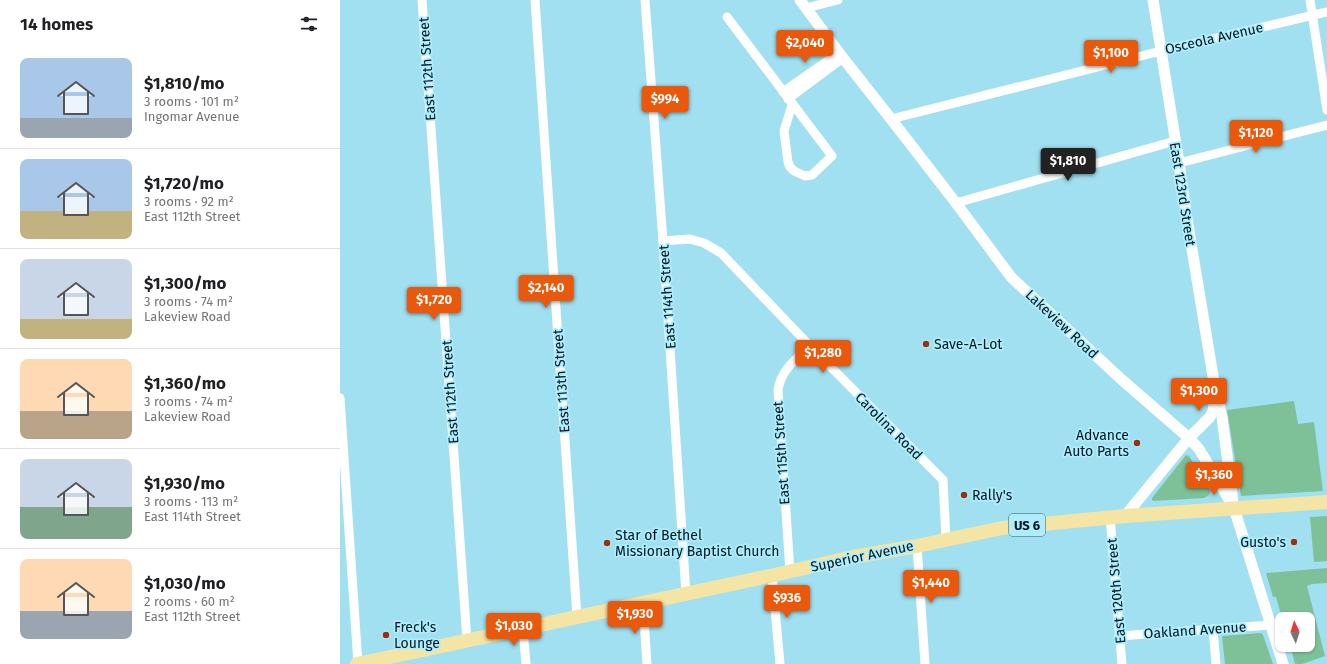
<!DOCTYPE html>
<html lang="en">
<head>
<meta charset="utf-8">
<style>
	:root { --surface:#fff; --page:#f6f6f6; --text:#202124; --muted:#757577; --line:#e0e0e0; --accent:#ea580c }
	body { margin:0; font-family:"Fira Sans",sans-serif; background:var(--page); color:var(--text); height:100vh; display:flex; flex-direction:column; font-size:15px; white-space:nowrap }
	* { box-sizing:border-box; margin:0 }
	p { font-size:13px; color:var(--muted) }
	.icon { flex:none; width:22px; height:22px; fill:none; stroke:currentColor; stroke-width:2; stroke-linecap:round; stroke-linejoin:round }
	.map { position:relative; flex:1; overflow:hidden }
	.details { display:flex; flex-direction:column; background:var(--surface); width:340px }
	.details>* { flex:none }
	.needle { width:26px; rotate:356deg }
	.tools { position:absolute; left:935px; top:612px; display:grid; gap:8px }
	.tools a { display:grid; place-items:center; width:40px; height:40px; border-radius:8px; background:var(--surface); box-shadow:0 1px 3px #0004; font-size:20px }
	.price { position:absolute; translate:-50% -34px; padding:0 9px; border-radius:4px; background:var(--accent); color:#fff; font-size:13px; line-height:26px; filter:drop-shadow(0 1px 2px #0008) }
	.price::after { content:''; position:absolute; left:50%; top:24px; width:12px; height:9px; margin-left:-6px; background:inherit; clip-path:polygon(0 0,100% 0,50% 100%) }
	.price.on { background:#222; color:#fff }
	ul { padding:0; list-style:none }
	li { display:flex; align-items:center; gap:12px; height:100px; padding:0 20px }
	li+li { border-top:1px solid var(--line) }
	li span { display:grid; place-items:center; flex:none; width:112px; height:80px; border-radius:8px; color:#555 }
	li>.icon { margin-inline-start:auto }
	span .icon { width:48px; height:48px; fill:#fffc; stroke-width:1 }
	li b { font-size:17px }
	h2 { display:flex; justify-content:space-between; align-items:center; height:48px; padding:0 20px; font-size:17px }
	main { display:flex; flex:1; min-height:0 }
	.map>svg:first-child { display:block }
	.green { fill:#7ec097 }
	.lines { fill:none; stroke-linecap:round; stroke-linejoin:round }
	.minor { stroke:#fff; stroke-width:9 }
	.tertiary { stroke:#fff; stroke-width:11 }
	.primary { stroke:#f5e5a4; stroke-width:14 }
	.poi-dot { fill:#983111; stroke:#aeedfe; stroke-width:1.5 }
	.labels { text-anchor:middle; stroke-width:3.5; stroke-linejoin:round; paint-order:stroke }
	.shield { fill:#aeedfe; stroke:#34565f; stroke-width:1 }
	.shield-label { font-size:13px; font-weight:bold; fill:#00151b }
	.street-label { font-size:14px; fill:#00151b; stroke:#aeedfe }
	.poi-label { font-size:14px; fill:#00151b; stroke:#aeedfe; text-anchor:start }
</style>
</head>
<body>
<main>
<section class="details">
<h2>14 homes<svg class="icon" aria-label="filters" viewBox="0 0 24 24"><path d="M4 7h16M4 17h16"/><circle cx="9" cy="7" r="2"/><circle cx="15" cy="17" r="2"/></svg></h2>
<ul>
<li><span style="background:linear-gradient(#a9c7e8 75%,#9aa5b1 0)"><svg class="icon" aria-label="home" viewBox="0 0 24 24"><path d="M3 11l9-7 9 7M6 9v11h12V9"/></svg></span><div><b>$1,810/mo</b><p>3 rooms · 101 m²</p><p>Ingomar Avenue</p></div></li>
<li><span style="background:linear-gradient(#a9c7e8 65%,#c2b280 0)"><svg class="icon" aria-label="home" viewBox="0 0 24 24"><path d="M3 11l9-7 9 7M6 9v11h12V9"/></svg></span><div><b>$1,720/mo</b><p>3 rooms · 92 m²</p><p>East 112th Street</p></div></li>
<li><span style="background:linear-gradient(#c9d6e8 75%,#c2b280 0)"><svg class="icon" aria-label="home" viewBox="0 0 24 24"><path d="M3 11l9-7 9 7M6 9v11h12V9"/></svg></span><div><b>$1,300/mo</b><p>3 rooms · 74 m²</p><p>Lakeview Road</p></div></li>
<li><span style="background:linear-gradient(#ffd9b3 65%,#b9a48a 0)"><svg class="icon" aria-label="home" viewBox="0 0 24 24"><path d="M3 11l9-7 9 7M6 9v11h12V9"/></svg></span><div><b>$1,360/mo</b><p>3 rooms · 74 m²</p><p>Lakeview Road</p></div></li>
<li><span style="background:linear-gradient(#c9d6e8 60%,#7fa58c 0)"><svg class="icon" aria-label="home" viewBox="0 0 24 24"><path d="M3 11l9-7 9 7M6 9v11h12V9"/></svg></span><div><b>$1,930/mo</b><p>3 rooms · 113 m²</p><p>East 114th Street</p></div></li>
<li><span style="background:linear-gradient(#ffd9b3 65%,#9aa5b1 0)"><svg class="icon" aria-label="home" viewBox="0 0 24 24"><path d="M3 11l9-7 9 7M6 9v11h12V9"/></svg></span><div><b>$1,030/mo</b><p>2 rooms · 60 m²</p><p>East 112th Street</p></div></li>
</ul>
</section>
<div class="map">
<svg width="987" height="664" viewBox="0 0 987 664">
	<rect width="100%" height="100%" fill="#a1e0f1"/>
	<g class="green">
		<path d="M 954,401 L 958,424 L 974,422 L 983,491 L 901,496 L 887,410 Z"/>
		<path d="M 846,455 L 849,456 L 869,489 L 870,492 L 869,495 L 864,498 L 813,501 L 812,500 L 812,498 Z"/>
		<path d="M 987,516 L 987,561 L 974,562 L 970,517 Z"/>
		<path d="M 987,568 L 987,583 L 972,584 L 967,586 L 985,656 L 962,664 L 955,664 L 950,645 L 968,645 L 968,619 L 942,619 L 936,597 L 933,597 L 926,573 Z"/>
		<path d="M 921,633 L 923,635 L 933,664 L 885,664 L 882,636 Z"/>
	</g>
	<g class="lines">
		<g class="minor">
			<path d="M 82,0 L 127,641"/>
			<path d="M 195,0 L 237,617"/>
			<path d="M 305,0 L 323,241 L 346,594"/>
			<path d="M 970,0 L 987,110"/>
			<path d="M 466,8 L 498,0"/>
			<path d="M 387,17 L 492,156 L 472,175 L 465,176 L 454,171 L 450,167 L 448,162 L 444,131 L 452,105"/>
			<path d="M 443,92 L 499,53"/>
			<path d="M 448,99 L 503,58"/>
			<path d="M 551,119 L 821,51 L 987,12"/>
			<path d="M 839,163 L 987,125"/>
			<path d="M 616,203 L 835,141"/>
			<path d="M 323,241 L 350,239 L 364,243 L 381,253 L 470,346 L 603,480 L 606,539"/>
			<path d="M 0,398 L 18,664"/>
			<path d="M 770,517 L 782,664"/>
			<path d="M 577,546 L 585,664"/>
			<path d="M 450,572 L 438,390 C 441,370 456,359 470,346"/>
			<path d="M 432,576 L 440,664"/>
			<path d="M 303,604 L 307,664"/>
			<path d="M 183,629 L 186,664"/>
			<path d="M 873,629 L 876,664"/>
			<path d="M 779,636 L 931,625"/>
		</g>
		<g class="tertiary">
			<path d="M 460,0 L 503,58 L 551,119 L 616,203 L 671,277 L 781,379 L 849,438 L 859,449 L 873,472 L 894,508 L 943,664"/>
			<path d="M 813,0 L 839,163 L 847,219 L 875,388 L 882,417 L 893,502"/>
			<path d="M 785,516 L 849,438 L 870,417 L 873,411 L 875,397"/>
		</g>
		<path class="primary" d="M 17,664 L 434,575 L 513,557 L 577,546 L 662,528 L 785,516 L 987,502"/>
	</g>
	<g class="poi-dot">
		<circle cx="586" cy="344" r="4"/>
		<circle cx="797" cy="443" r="4"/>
		<circle cx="624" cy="495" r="4"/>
		<circle cx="954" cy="542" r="4"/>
		<circle cx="267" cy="543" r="4"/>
		<circle cx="46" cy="635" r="4"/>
	</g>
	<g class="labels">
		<rect class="shield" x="669" y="514" width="36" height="22" rx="3"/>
		<g class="shield-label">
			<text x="687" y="530">US 6</text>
		</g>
		<g class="street-label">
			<text transform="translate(874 38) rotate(-13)" y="5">Osceola Avenue</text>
			<text transform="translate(87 69) rotate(-94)" y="5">East 112th Street</text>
			<text transform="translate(843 194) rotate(81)" y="5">East 123rd Street</text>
			<text transform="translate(327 297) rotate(-94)" y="5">East 114th Street</text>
			<text transform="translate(722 324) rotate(43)" y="5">Lakeview Road</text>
			<text transform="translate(221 381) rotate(-94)" y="5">East 113th Street</text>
			<text transform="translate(110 392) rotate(-94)" y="5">East 112th Street</text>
			<text transform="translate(549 426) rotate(45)" y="5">Carolina Road</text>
			<text transform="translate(441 453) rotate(-94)" y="5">East 115th Street</text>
			<text transform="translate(522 556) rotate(-12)" y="5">Superior Avenue</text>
			<text transform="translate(776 591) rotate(-95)" y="5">East 120th Street</text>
			<text transform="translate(855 630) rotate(-4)" y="5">Oakland Avenue</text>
		</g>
		<g class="poi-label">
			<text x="594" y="349">Save-A-Lot</text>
			<text x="789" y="440" text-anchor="end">Advance<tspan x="789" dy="16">Auto Parts</tspan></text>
			<text x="632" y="500">Rally's</text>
			<text x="275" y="540">Star of Bethel<tspan x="275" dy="16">Missionary Baptist Church</tspan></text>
			<text x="946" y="547" text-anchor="end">Gusto's</text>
			<text x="54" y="632">Freck's<tspan x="54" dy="16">Lounge</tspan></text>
		</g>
	</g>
</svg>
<div class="tools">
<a><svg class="needle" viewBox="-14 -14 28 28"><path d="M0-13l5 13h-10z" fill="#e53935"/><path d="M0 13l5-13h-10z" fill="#757577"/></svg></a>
</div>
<b class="price" style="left:465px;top:64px">$2,040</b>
<b class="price" style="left:771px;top:74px">$1,100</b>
<b class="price" style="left:325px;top:120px">$994</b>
<b class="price" style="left:916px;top:154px">$1,120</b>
<b class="price on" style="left:728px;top:182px">$1,810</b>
<b class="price" style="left:206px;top:309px">$2,140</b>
<b class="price" style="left:94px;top:321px">$1,720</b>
<b class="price" style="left:483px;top:374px">$1,280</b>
<b class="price" style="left:859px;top:412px">$1,300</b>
<b class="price" style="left:874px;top:496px">$1,360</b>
<b class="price" style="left:591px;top:604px">$1,440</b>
<b class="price" style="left:447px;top:619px">$936</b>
<b class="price" style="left:295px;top:635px">$1,930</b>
<b class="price" style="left:174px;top:647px">$1,030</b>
</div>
</main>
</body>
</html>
